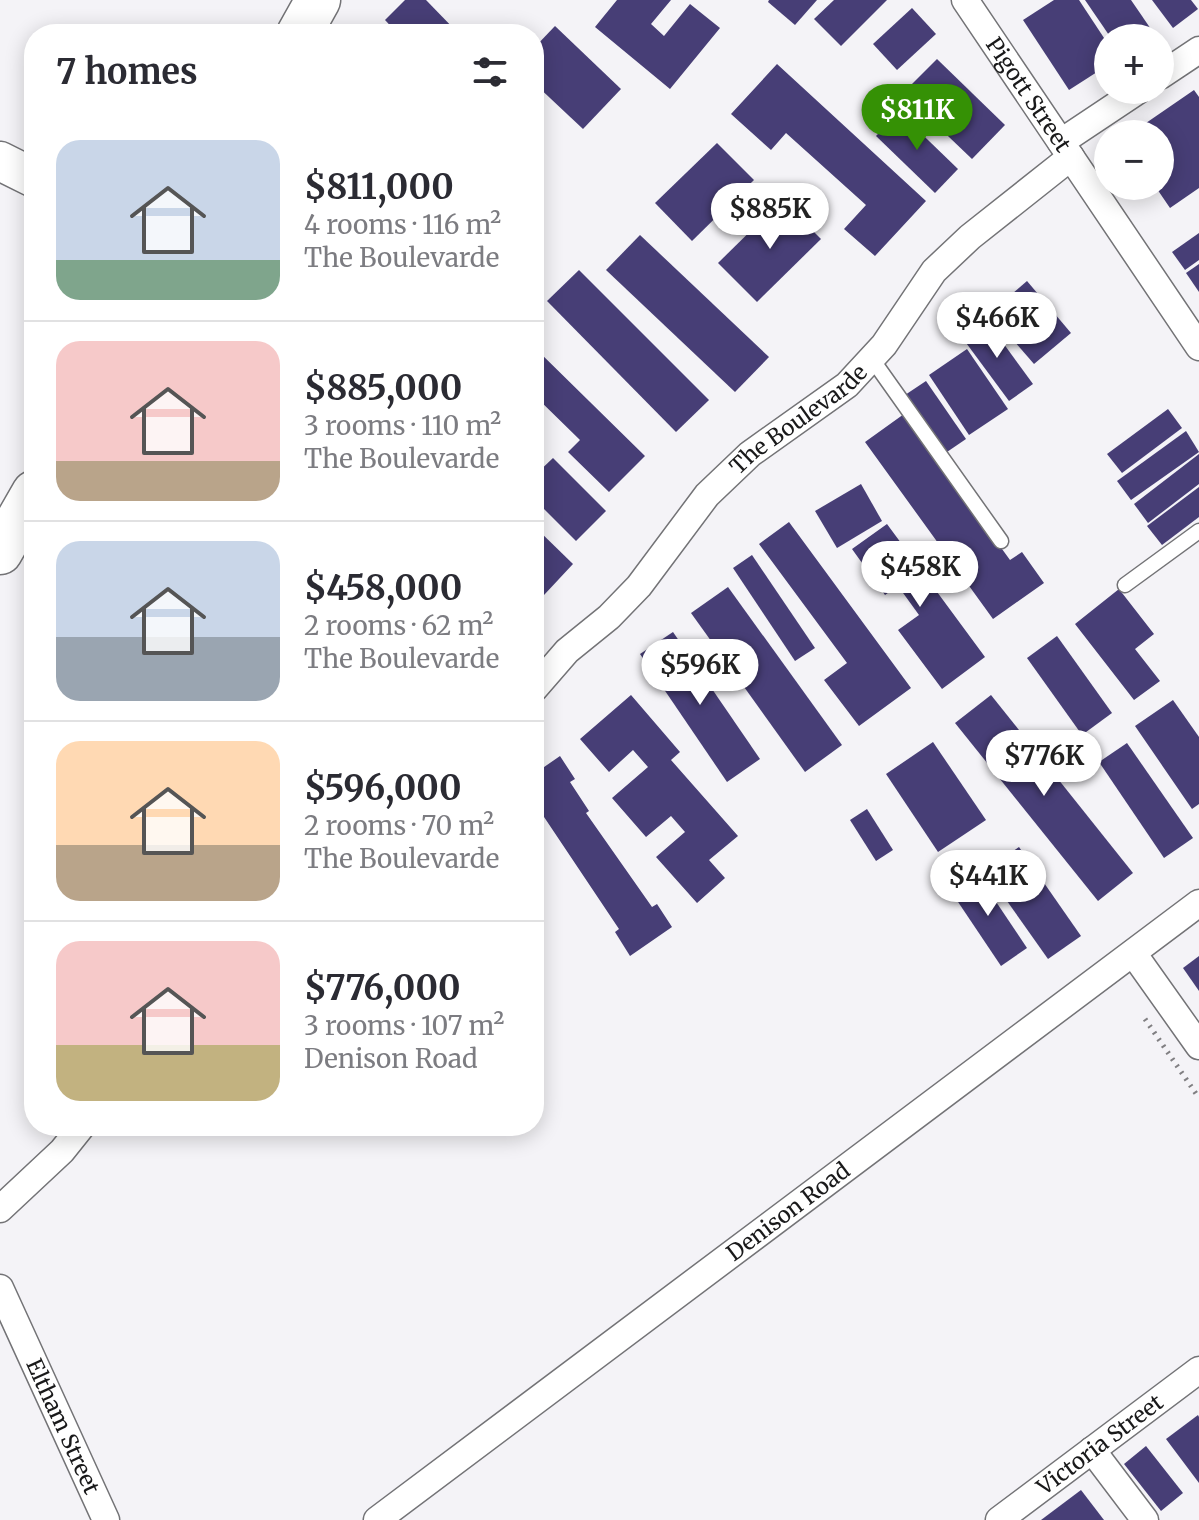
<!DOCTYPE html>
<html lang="en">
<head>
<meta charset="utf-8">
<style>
	:root { --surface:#fff; --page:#f7f7f7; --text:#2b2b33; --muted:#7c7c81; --line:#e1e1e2; --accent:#359105 }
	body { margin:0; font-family:Merriweather,serif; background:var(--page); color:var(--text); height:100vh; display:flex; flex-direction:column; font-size:30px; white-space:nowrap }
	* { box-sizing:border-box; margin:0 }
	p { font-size:26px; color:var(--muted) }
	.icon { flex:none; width:44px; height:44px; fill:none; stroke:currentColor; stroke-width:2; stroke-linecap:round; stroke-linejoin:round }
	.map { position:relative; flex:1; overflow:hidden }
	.panel { position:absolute; left:24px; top:24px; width:520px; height:1112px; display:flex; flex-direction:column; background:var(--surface); border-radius:32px; box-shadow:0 4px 20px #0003 }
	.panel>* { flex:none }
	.fabs { position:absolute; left:1094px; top:24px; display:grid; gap:16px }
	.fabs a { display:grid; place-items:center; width:80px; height:80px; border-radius:50%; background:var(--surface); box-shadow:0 4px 20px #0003; font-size:40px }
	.price { position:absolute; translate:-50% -68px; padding:0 18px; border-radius:28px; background:#fff; color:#222; font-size:26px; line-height:52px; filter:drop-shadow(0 2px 4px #0008) }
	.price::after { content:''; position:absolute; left:50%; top:48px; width:24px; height:18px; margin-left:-12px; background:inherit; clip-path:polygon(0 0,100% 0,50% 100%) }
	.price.active { background:var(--accent); color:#fff }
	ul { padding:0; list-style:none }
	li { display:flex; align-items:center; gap:24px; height:200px; padding:0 32px }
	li+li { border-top:2px solid var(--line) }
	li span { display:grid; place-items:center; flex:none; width:224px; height:160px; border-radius:24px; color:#555 }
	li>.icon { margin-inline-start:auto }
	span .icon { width:96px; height:96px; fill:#fffc; stroke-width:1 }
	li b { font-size:34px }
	h2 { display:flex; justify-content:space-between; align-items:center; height:96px; padding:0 32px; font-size:34px }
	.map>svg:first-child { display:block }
	.building { fill:#473e76 }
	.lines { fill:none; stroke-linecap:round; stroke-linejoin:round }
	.service-casing { stroke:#737376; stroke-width:17 }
	.minor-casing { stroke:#737376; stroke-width:29 }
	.secondary-casing { stroke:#737376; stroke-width:41 }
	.trunk-casing { stroke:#737376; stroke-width:47 }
	.path { stroke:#807f82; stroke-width:5; stroke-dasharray:2 6; stroke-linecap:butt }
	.service { stroke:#fff; stroke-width:14 }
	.minor { stroke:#fff; stroke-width:26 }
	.secondary { stroke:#fff; stroke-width:38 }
	.trunk { stroke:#fff; stroke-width:44 }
	.labels { text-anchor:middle; stroke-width:8; stroke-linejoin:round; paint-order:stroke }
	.street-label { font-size:22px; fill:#19191a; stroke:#fff }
</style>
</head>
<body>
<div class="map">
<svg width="1199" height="1520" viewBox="0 0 1199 1520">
	<rect width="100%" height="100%" fill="#f4f3f7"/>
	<g class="building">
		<path d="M 405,0 L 426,0 L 459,34 L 398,34 L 385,20 Z"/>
		<path d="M 617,0 L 671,0 L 651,24 L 664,36 L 690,4 L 720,28 L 670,89 L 595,27 Z"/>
		<path d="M 769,0 L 817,0 L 795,25 L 768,2 Z"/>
		<path d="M 834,0 L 887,0 L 841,46 L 814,19 Z"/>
		<path d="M 1054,0 L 1079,0 L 1108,44 L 1108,65 L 1069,90 L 1023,20 Z"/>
		<path d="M 1085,0 L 1131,0 L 1155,35 L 1151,38 L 1111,38 Z"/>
		<path d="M 1152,0 L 1191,0 L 1198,9 L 1173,28 Z"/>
		<path d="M 912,8 L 936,34 L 897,70 L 873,44 Z"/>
		<path d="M 555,26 L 621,89 L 583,129 L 534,83 L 534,48 Z"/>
		<path d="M 937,59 L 1005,125 L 972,159 L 903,93 Z"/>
		<path d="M 777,64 L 926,201 L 875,256 L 844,229 L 866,205 L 786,133 L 771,150 L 731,114 Z"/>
		<path d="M 1194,90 L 1199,97 L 1199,188 L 1170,208 L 1155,186 L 1160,186 L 1160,134 L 1130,134 Z"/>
		<path d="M 899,112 L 958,169 L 935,193 L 876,136 Z"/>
		<path d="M 717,143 L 754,180 L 692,241 L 655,203 Z"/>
		<path d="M 782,200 L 821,239 L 757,302 L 718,263 Z"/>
		<path d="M 1199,233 L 1199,260 L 1185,270 L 1172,252 Z"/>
		<path d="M 640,235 L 769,357 L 735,392 L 606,270 Z"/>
		<path d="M 1199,264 L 1199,292 L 1186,273 Z"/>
		<path d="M 579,270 L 709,400 L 676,432 L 547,301 Z"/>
		<path d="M 1027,281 L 1071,333 L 1034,364 L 990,313 Z"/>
		<path d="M 985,318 L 1033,384 L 1009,401 L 961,336 Z"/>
		<path d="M 534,347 L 645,456 L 609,492 L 568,452 L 580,440 L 534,395 Z"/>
		<path d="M 967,349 L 1008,409 L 969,435 L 929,375 Z"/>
		<path d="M 926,381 L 966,439 L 944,454 L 905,395 Z"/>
		<path d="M 1168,409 L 1182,428 L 1122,473 L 1107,454 Z"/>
		<path d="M 904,414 L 1010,560 L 1022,552 L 1044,583 L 993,619 L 865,442 Z"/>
		<path d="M 1186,431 L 1199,452 L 1131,500 L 1117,481 Z"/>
		<path d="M 1199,454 L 1199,484 L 1148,523 L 1134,504 Z"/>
		<path d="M 553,458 L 606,511 L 576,541 L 534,499 L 534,476 Z"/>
		<path d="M 861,484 L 882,521 L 837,548 L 815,511 Z"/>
		<path d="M 1199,487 L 1199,517 L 1162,545 L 1147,526 Z"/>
		<path d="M 789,522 L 911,688 L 859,726 L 824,680 L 847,663 L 759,544 Z"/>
		<path d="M 887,524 L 985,657 L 942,689 L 898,630 L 919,615 L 898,586 L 885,595 L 852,549 Z"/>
		<path d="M 534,526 L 573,564 L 544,595 L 534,585 Z"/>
		<path d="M 752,555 L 815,648 L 795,661 L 733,568 Z"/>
		<path d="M 728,587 L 842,745 L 805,772 L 691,613 Z"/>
		<path d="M 1119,589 L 1154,634 L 1135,649 L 1160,681 L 1134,700 L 1075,624 Z"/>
		<path d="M 673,632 L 760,759 L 727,782 L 640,654 Z"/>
		<path d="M 1057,636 L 1112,713 L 1082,735 L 1027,658 Z"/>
		<path d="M 631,695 L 680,752 L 671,760 L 738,836 L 709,860 L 725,878 L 697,903 L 656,857 L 685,832 L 671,816 L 646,837 L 612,798 L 648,767 L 633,750 L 609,772 L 580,739 Z"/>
		<path d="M 991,695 L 1133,873 L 1098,901 L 955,723 Z"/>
		<path d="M 1173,700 L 1199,737 L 1199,804 L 1192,809 L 1135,726 Z"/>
		<path d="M 933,742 L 986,820 L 938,852 L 886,774 Z"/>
		<path d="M 1127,743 L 1193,838 L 1164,858 L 1099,762 Z"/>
		<path d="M 560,756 L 575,779 L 570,782 L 589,811 L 586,813 L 652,907 L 657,904 L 672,927 L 630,956 L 615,932 L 619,929 L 536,805 L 534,807 L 534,774 Z"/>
		<path d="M 867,809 L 893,850 L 876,861 L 850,820 Z"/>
		<path d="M 1019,847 L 1081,936 L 1048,959 L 985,870 Z"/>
		<path d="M 974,869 L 1027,948 L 1001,966 L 948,887 Z"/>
		<path d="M 1199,956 L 1199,991 L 1183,968 Z"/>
		<path d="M 1198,1415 L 1199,1417 L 1199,1483 L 1166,1439 Z"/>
		<path d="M 1146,1446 L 1183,1493 L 1161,1511 L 1124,1464 Z"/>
		<path d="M 1081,1490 L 1104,1520 L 1041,1520 Z"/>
	</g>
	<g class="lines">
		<g class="service-casing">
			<g id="service">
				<path d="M 872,359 L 1001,541"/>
				<path d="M 1125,585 L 1199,531"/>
			</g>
		</g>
		<g class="minor-casing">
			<g id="minor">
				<path id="s1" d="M 965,0 L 1199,347"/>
				<path d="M 1160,76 L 1199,50"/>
				<path d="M 1061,142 L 1139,90"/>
				<path id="s2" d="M 534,689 L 567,651 L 609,617 L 639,586 L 707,495 L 750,454 L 847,385 L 884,345 L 934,271 L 970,237 L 1071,157"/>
				<path d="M 1133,953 L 1199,1046"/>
				<path d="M 0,1209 L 62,1151 L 82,1126"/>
				<path id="s3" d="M 0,1288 L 106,1520"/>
				<path d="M 1092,1450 L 1145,1520"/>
				<path id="s4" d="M 377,1520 L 1199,903"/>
				<path id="s5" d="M 999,1520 L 1199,1370"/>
			</g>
		</g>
		<g class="secondary-casing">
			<path id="secondary" d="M 0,161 L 34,178"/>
		</g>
		<g class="trunk-casing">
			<g id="trunk">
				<path d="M 299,34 L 318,0"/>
				<path d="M 0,552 L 34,493"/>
			</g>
		</g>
		<path class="path" d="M 1145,1019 L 1199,1098"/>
		<use href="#service" class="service"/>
		<use href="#minor" class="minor"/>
		<use href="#secondary" class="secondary"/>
		<use href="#trunk" class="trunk"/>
	</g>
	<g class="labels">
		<g class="street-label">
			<text dy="8" stroke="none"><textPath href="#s1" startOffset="114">Pigott Street</textPath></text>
			<text dy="8" stroke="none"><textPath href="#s2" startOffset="380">The Boulevarde</textPath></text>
			<text dy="8" stroke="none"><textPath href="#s4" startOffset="514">Denison Road</textPath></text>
			<text dy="8" stroke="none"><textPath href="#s3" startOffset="152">Eltham Street</textPath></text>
			<text dy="8" stroke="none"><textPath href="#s5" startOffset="126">Victoria Street</textPath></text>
		</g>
	</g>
</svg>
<div class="fabs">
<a>+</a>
<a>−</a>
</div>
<b class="price active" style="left:917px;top:152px">$811K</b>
<b class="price" style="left:770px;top:251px">$885K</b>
<b class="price" style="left:997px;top:360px">$466K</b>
<b class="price" style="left:920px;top:609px">$458K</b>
<b class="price" style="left:700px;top:707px">$596K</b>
<b class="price" style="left:1044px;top:798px">$776K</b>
<b class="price" style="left:988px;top:918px">$441K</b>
<section class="panel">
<h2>7 homes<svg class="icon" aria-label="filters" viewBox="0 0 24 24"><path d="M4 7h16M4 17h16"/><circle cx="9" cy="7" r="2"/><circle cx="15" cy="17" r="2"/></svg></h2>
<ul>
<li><span style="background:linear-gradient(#c9d6e8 75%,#7fa58c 0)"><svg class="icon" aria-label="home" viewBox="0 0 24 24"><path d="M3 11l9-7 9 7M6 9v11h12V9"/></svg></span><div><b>$811,000</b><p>4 rooms · 116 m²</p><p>The Boulevarde</p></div></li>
<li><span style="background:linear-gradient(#f6c9c9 75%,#b9a48a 0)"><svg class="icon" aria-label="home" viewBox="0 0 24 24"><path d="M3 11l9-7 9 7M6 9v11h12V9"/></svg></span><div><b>$885,000</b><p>3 rooms · 110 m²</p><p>The Boulevarde</p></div></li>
<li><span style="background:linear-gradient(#c9d6e8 60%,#9aa5b1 0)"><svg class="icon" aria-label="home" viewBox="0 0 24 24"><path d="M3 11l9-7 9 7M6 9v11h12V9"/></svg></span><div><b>$458,000</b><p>2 rooms · 62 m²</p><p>The Boulevarde</p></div></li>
<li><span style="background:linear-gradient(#ffd9b3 65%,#b9a48a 0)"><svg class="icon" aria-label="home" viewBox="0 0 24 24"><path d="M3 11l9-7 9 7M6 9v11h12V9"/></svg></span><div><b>$596,000</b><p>2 rooms · 70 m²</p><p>The Boulevarde</p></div></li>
<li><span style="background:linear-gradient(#f6c9c9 65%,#c2b280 0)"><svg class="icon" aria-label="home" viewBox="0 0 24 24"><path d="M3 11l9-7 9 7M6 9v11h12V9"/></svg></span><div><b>$776,000</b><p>3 rooms · 107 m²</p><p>Denison Road</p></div></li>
</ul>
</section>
</div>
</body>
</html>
